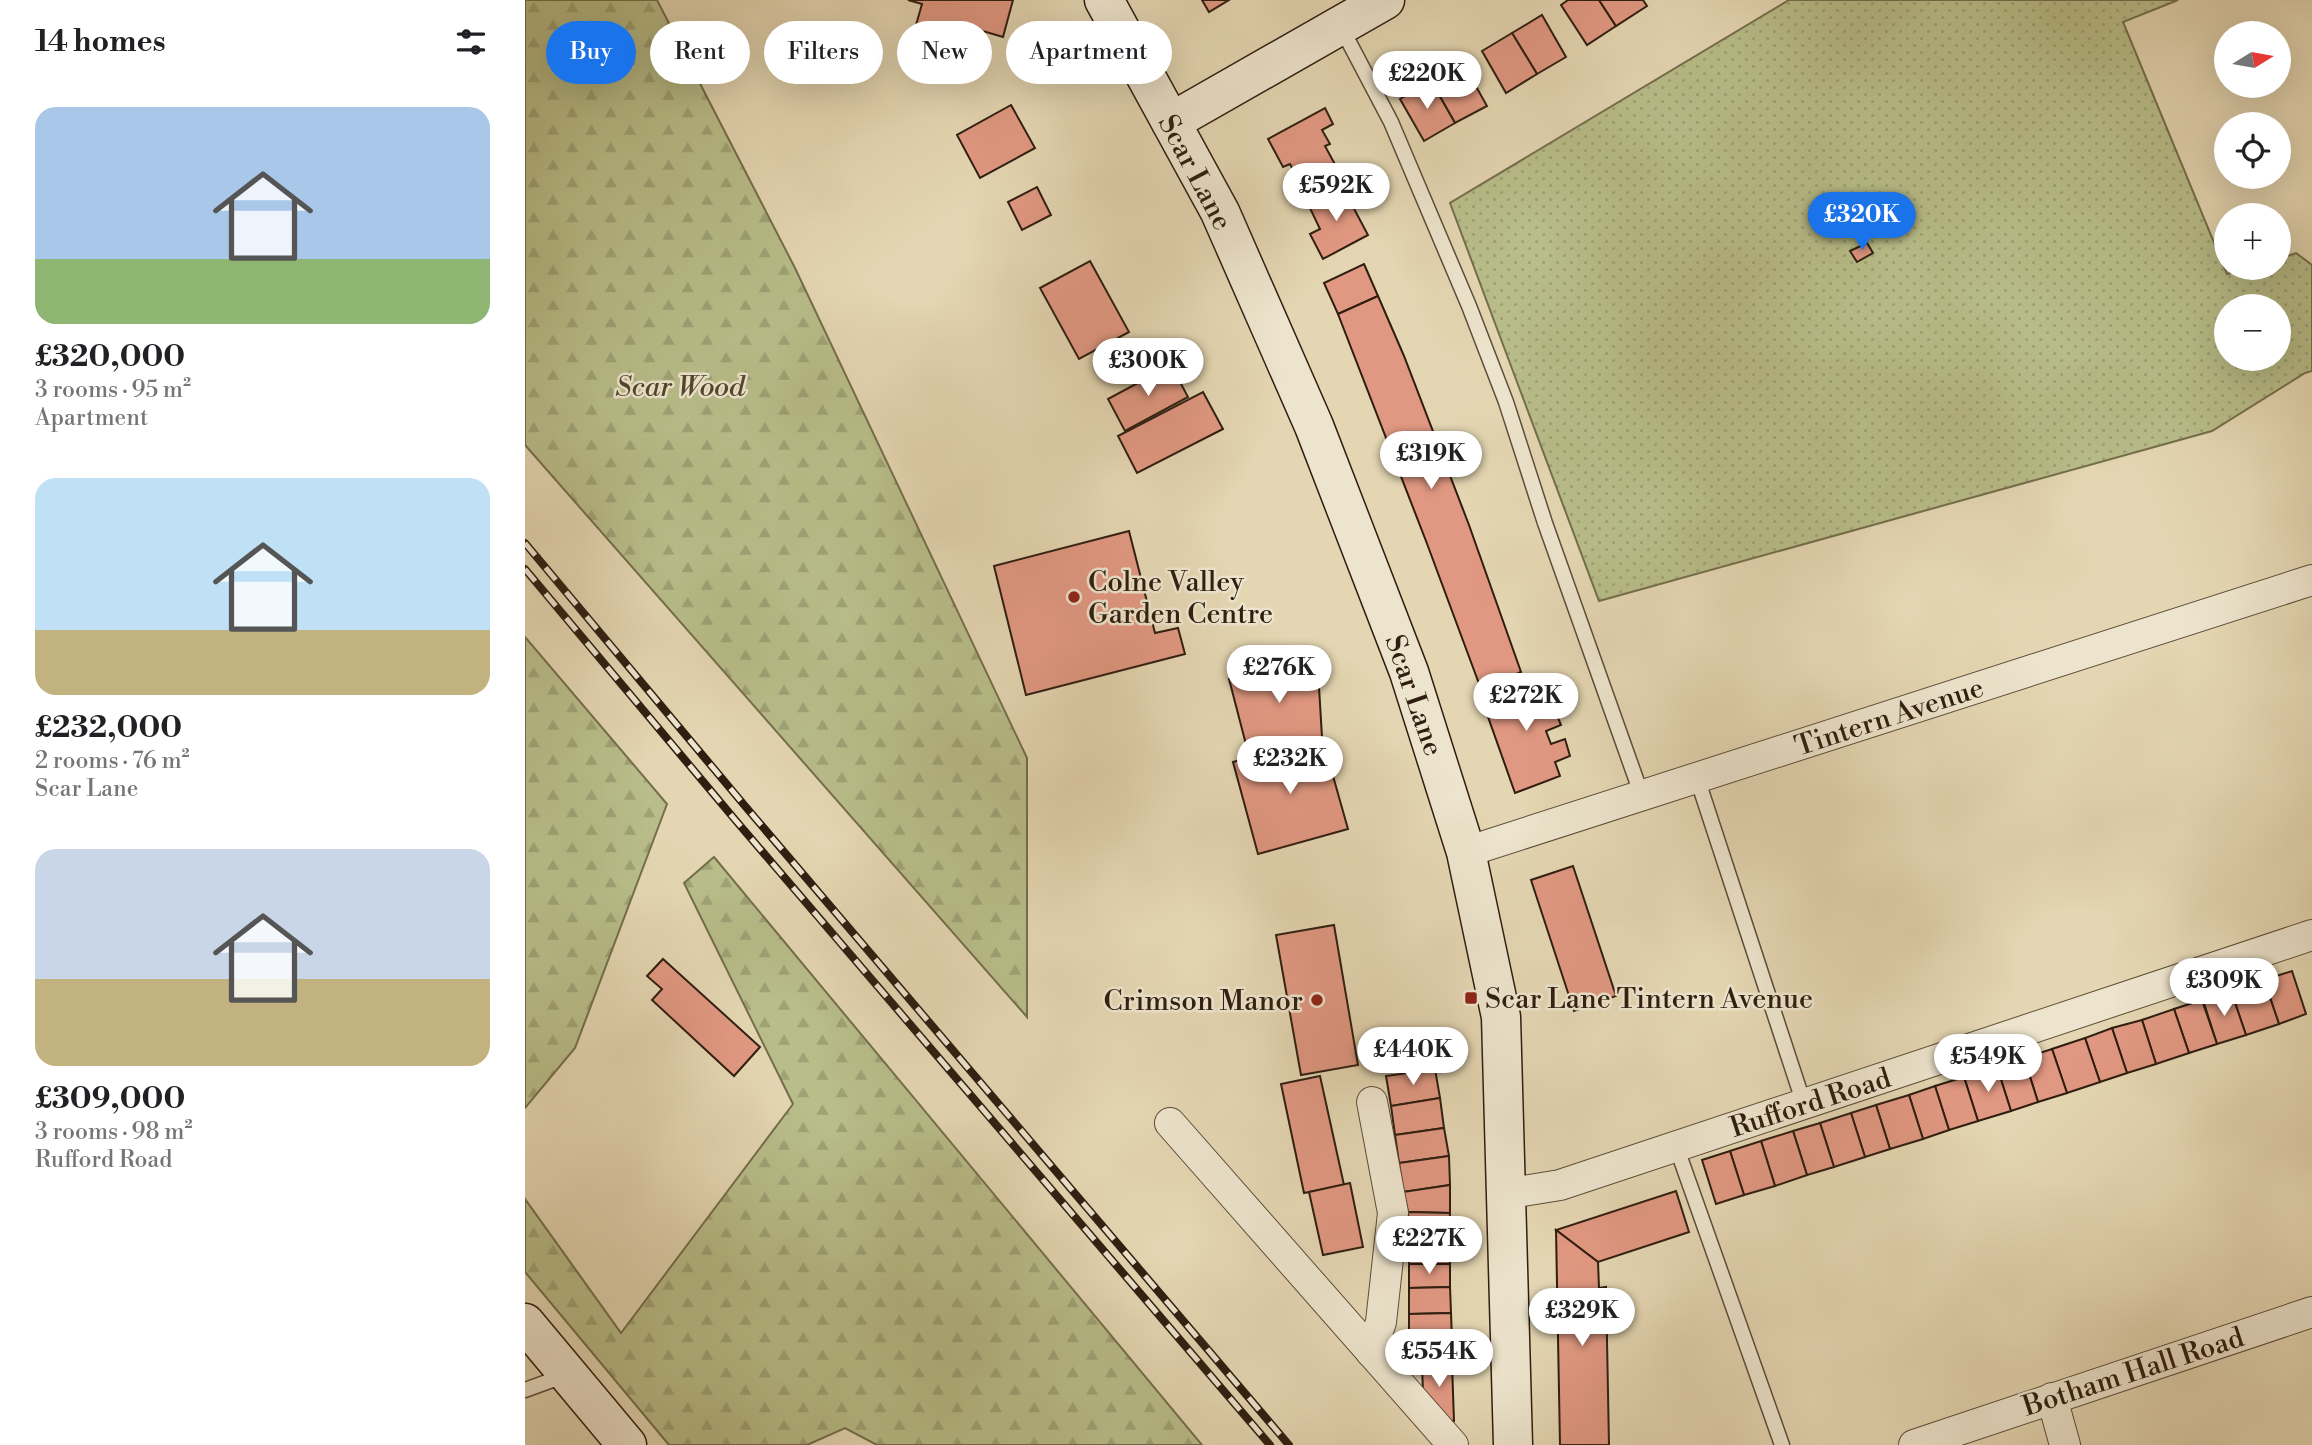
<!DOCTYPE html>
<html lang="en">
<head>
<meta charset="utf-8">
<style>
	:root { --surface:#fff; --page:#f6f6f6; --text:#202124; --muted:#757577; --accent:#1a73e8 }
	body { margin:0; font-family:"Libre Bodoni",serif; background:var(--page); color:var(--text); height:100vh; display:flex; flex-direction:column; font-size:26px; white-space:nowrap }
	* { box-sizing:border-box; margin:0 }
	p { font-size:23px; color:var(--muted) }
	.icon { flex:none; width:38px; height:38px; fill:none; stroke:currentColor; stroke-width:2; stroke-linecap:round; stroke-linejoin:round }
	.map { position:relative; flex:1; overflow:hidden }
	.panel { display:flex; flex-direction:column; background:var(--surface); width:525px }
	.panel>* { flex:none }
	.guide { position:absolute; left:21px; top:21px; width:665px; height:63px; display:flex; gap:14px }
	.needle { width:46px; rotate:79deg }
	.tools { position:absolute; left:1689px; top:21px; display:grid; gap:14px }
	.tools a { display:grid; place-items:center; width:77px; height:77px; border-radius:50%; background:var(--surface); box-shadow:0 7px 28px #0002; font-size:35px }
	.price { position:absolute; translate:-50% -60px; padding:0 16px; border-radius:24px; background:#fff; color:#222; font-size:23px; line-height:46px; filter:drop-shadow(0 2px 4px #0008) }
	.price::after { content:''; position:absolute; left:50%; top:42px; width:21px; height:16px; margin-left:-10px; background:inherit; clip-path:polygon(0 0,100% 0,50% 100%) }
	.price.current { background:var(--accent); color:#fff }
	ul { padding:0; list-style:none }
	li { display:grid; align-content:center; gap:14px; height:371px; padding:0 35px }
	li span { display:grid; place-items:center; height:217px; border-radius:21px; color:#555 }
	li>.icon { margin-inline-start:auto }
	span .icon { width:126px; height:126px; fill:#fffc; stroke-width:1 }
	li b { font-size:30px }
	h2 { display:flex; justify-content:space-between; align-items:center; height:84px; padding:0 35px; font-size:30px }
	.chip { padding:0 24px; border-radius:32px; background:var(--surface); box-shadow:0 7px 28px #0002; font-size:24px; line-height:63px }
	.chip.current { background:var(--accent); color:#fff }
	main { display:flex; flex:1; min-height:0 }
	.map>svg:first-child { display:block }
	.grass { fill:url(#grass-dots); stroke:#746e4c; stroke-width:2; fill-rule:evenodd }
	.forest { fill:url(#forest-firs); stroke:#746e4c; stroke-width:2 }
	.building { fill:#e19882; stroke:#2f1e10; stroke-width:2 }
	.lines { fill:none; stroke-linecap:round; stroke-linejoin:round }
	.lane-casing { stroke:#5c4c38; stroke-width:17 }
	.street-casing { stroke:#5c4c38; stroke-width:32 }
	.secondary-casing { stroke:#2f1e10; stroke-width:41 }
	.lane { stroke:#ede4cd; stroke-width:14 }
	.street { stroke:#ede4cd; stroke-width:30 }
	.secondary { stroke:#ede4cd; stroke-width:38 }
	.rail-casing { stroke:#2f1e10; stroke-width:8 }
	.rail { stroke:#ede4cd; stroke-width:5; stroke-dasharray:16; stroke-linecap:butt }
	.poi-dot { fill:#8f2418; stroke:#ede4cd; stroke-width:2.5 }
	.labels { text-anchor:middle; stroke-width:5; stroke-linejoin:round; paint-order:stroke }
	.street-label { font-size:28px; fill:#2f1e10; stroke:#ede4cd }
	.park-label { font-size:28px; font-style:italic; fill:#51462e; stroke:#ede4cd }
	.poi-label { font-size:28px; fill:#2f1e10; stroke:#ede4cd; text-anchor:start }
</style>
</head>
<body>
<main>
<section class="panel">
<h2>14 homes<svg class="icon" aria-label="filters" viewBox="0 0 24 24"><path d="M4 7h16M4 17h16"/><circle cx="9" cy="7" r="2"/><circle cx="15" cy="17" r="2"/></svg></h2>
<ul>
<li><span style="background:linear-gradient(#a9c7e8 70%,#8fb573 0)"><svg class="icon" aria-label="home" viewBox="0 0 24 24"><path d="M3 11l9-7 9 7M6 9v11h12V9"/></svg></span><div><b>£320,000</b><p>3 rooms · 95 m²</p><p>Apartment</p></div></li>
<li><span style="background:linear-gradient(#bfe0f5 70%,#c2b280 0)"><svg class="icon" aria-label="home" viewBox="0 0 24 24"><path d="M3 11l9-7 9 7M6 9v11h12V9"/></svg></span><div><b>£232,000</b><p>2 rooms · 76 m²</p><p>Scar Lane</p></div></li>
<li><span style="background:linear-gradient(#c9d6e8 60%,#c2b280 0)"><svg class="icon" aria-label="home" viewBox="0 0 24 24"><path d="M3 11l9-7 9 7M6 9v11h12V9"/></svg></span><div><b>£309,000</b><p>3 rooms · 98 m²</p><p>Rufford Road</p></div></li>
</ul>
</section>
<div class="map">
<svg width="1787" height="1445" viewBox="0 0 1787 1445">
	<defs>
		<pattern id="grass-dots" width="8" height="8" patternUnits="userSpaceOnUse" patternTransform="scale(1.75)"><rect width="8" height="8" fill="#b8bd89"/><path d="M2 2h.1M6 6h.1" fill="none" stroke="#9ea275" stroke-width="1.8" stroke-linecap="round"/></pattern>
		<pattern id="forest-firs" width="22" height="20" patternUnits="userSpaceOnUse" patternTransform="scale(1.75)"><rect width="22" height="20" fill="#b8bd89"/><path d="M5 1l3.5 6h-7zM16 11l3.5 6h-7z" fill="#9ea275"/></pattern>
	</defs>
	<rect width="100%" height="100%" fill="#e4d6b2"/>
	<filter id="stains"><feTurbulence type="fractalNoise" baseFrequency=".00286" numOctaves="4"/><feColorMatrix values="0 0 0 0 .2 0 0 0 0 .09 0 0 0 0 .02 0 0 0 .5 -.17"/></filter>
	<radialGradient id="worn" r=".72"><stop offset=".6" stop-color="#630" stop-opacity="0"/><stop offset="1" stop-color="#630" stop-opacity=".3"/></radialGradient>
	<path class="grass" d="M 1264,0 L 1653,0 L 1598,22 L 1702,274 L 1724,268 L 1754,268 L 1754,259 L 1771,253 L 1787,265 L 1787,371 L 1780,373 L 1687,431 L 1074,601 L 925,203 ZM 1701,306 L 1754,306 L 1754,359 L 1701,359 Z"/>
	<g class="forest">
		<path d="M 0,0 L 132,0 L 270,268 L 502,758 L 502,1017 L 0,445 Z"/>
		<path d="M 0,637 L 142,804 L 50,1048 L 0,1108 Z"/>
		<path d="M 189,857 L 677,1445 L 352,1445 L 320,1428 L 282,1445 L 144,1445 L 0,1272 L 0,1199 L 96,1333 L 268,1104 L 159,883 Z"/>
	</g>
	<g class="building">
		<path d="M 383,0 L 488,0 L 478,37 L 451,29 L 442,61 L 385,46 L 397,4 Z"/>
		<path d="M 677,0 L 704,0 L 684,12 Z"/>
		<path d="M 1043,0 L 1074,0 L 1091,26 L 1062,45 L 1036,5 Z"/>
		<path d="M 1074,0 L 1118,0 L 1122,6 L 1091,26 Z"/>
		<path d="M 1017,15 L 1041,57 L 1012,74 L 987,33 Z"/>
		<path d="M 987,33 L 1012,74 L 981,93 L 957,51 Z"/>
		<path d="M 938,63 L 962,106 L 930,123 L 906,81 Z"/>
		<path d="M 906,81 L 930,123 L 899,141 L 875,99 Z"/>
		<path d="M 486,105 L 510,148 L 455,178 L 432,135 Z"/>
		<path d="M 800,108 L 808,124 L 797,130 L 805,144 L 800,146 L 812,168 L 777,187 L 765,164 L 758,167 L 743,139 Z"/>
		<path d="M 817,186 L 843,235 L 798,259 L 785,234 L 795,229 L 783,204 Z"/>
		<path d="M 512,187 L 526,215 L 497,230 L 483,202 Z"/>
		<path d="M 1342,243 L 1348,253 L 1332,262 L 1325,251 Z"/>
		<path d="M 565,261 L 604,332 L 554,359 L 515,288 Z"/>
		<path d="M 839,264 L 853,296 L 813,314 L 799,283 Z"/>
		<path d="M 853,296 L 879,356 L 944,525 L 996,672 L 956,689 L 901,541 L 813,314 Z"/>
		<path d="M 646,365 L 663,397 L 600,431 L 583,399 Z"/>
		<path d="M 678,392 L 698,429 L 612,473 L 593,436 Z"/>
		<path d="M 604,531 L 630,633 L 653,628 L 660,654 L 501,695 L 469,566 Z"/>
		<path d="M 792,654 L 797,737 L 724,756 L 704,679 Z"/>
		<path d="M 1019,675 L 1026,695 L 1012,700 L 1016,712 L 1029,708 L 1036,725 L 1021,731 L 1026,744 L 1040,739 L 1045,756 L 1030,762 L 1035,776 L 990,793 L 956,697 Z"/>
		<path d="M 797,737 L 823,829 L 733,854 L 708,762 Z"/>
		<path d="M 1048,866 L 1091,996 L 1049,1011 L 1006,880 Z"/>
		<path d="M 809,925 L 833,1065 L 776,1075 L 751,935 Z"/>
		<path d="M 138,959 L 235,1047 L 209,1076 L 127,1000 L 137,989 L 122,976 Z"/>
		<path d="M 1767,971 L 1781,1014 L 1754,1024 L 1739,980 Z"/>
		<path d="M 1739,980 L 1754,1024 L 1721,1035 L 1706,991 Z"/>
		<path d="M 1706,991 L 1721,1035 L 1692,1044 L 1678,1000 Z"/>
		<path d="M 1677,1000 L 1692,1044 L 1664,1053 L 1649,1009 Z"/>
		<path d="M 1649,1009 L 1664,1053 L 1631,1064 L 1617,1020 Z"/>
		<path d="M 1617,1020 L 1631,1064 L 1602,1073 L 1587,1028 Z"/>
		<path d="M 1587,1028 L 1602,1073 L 1575,1082 L 1560,1038 Z"/>
		<path d="M 1560,1038 L 1575,1082 L 1542,1093 L 1527,1049 Z"/>
		<path d="M 1527,1049 L 1542,1093 L 1513,1102 L 1499,1058 Z"/>
		<path d="M 1499,1058 L 1513,1102 L 1486,1111 L 1472,1067 Z"/>
		<path d="M 1472,1067 L 1486,1111 L 1453,1121 L 1439,1077 Z"/>
		<path d="M 910,1069 L 915,1098 L 866,1106 L 861,1076 Z"/>
		<path d="M 795,1076 L 819,1185 L 779,1193 L 756,1084 Z"/>
		<path d="M 1439,1077 L 1453,1121 L 1424,1130 L 1410,1086 Z"/>
		<path d="M 1410,1086 L 1424,1130 L 1398,1139 L 1384,1095 Z"/>
		<path d="M 1384,1095 L 1398,1139 L 1365,1149 L 1351,1105 Z"/>
		<path d="M 915,1098 L 919,1128 L 870,1135 L 866,1106 Z"/>
		<path d="M 1351,1105 L 1365,1149 L 1340,1157 L 1326,1113 Z"/>
		<path d="M 1326,1113 L 1340,1157 L 1309,1167 L 1295,1123 Z"/>
		<path d="M 1295,1123 L 1309,1167 L 1282,1175 L 1268,1131 Z"/>
		<path d="M 919,1128 L 924,1156 L 874,1163 L 870,1135 Z"/>
		<path d="M 1268,1131 L 1282,1175 L 1250,1186 L 1236,1141 Z"/>
		<path d="M 1236,1141 L 1250,1186 L 1219,1195 L 1205,1151 Z"/>
		<path d="M 1205,1151 L 1219,1195 L 1191,1204 L 1177,1160 Z"/>
		<path d="M 924,1156 L 925,1185 L 878,1192 L 874,1163 Z"/>
		<path d="M 825,1183 L 838,1247 L 798,1255 L 784,1192 Z"/>
		<path d="M 925,1185 L 925,1213 L 883,1212 L 878,1192 Z"/>
		<path d="M 1151,1191 L 1164,1232 L 1073,1262 L 1031,1230 Z"/>
		<path d="M 883,1212 L 925,1213 L 924,1240 L 885,1240 Z"/>
		<path d="M 1031,1230 L 1073,1262 L 1074,1288 L 1081,1287 L 1084,1445 L 1035,1445 Z"/>
		<path d="M 885,1240 L 924,1240 L 925,1264 L 884,1264 Z"/>
		<path d="M 884,1264 L 925,1264 L 925,1287 L 884,1288 Z"/>
		<path d="M 925,1287 L 926,1313 L 884,1314 L 884,1288 Z"/>
		<path d="M 926,1313 L 927,1340 L 884,1339 L 884,1314 Z"/>
		<path d="M 884,1339 L 927,1340 L 927,1364 L 884,1364 Z"/>
		<path d="M 897,1364 L 927,1364 L 929,1421 L 917,1420 L 898,1394 Z"/>
	</g>
	<g class="lines">
		<g class="lane-casing">
			<g id="lane">
				<path d="M 816,27 L 866,122 L 944,306 L 981,402 L 1020,523 L 1117,796"/>
				<path d="M 1172,778 L 1279,1104"/>
				<path d="M 1151,1146 L 1257,1445"/>
				<path d="M 0,1390 L 41,1375"/>
			</g>
		</g>
		<g class="street-casing">
			<g id="street">
				<path d="M 941,852 L 1787,580"/>
				<path d="M 645,1123 L 928,1445"/>
				<path d="M 980,1194 L 1035,1185 L 1787,935"/>
				<path d="M 846,1352 L 856,1322 L 868,1213 L 847,1102"/>
				<path d="M 1527,1398 L 1540,1445"/>
				<path d="M 1389,1445 L 1787,1312"/>
			</g>
		</g>
		<g class="secondary-casing">
			<g id="secondary">
				<path d="M 579,0 L 695,212 L 789,426 L 884,672 L 941,852 L 976,1017 L 988,1445"/>
				<path d="M 646,122 L 860,0"/>
				<path d="M 0,1323 L 102,1445"/>
			</g>
		</g>
		<use href="#lane" class="lane"/>
		<use href="#street" class="street"/>
		<use href="#secondary" class="secondary"/>
		<g class="rail-casing">
			<g id="rail">
				<path d="M 0,543 L 220,806 L 764,1445"/>
				<path d="M 0,569 L 212,822 L 745,1445"/>
			</g>
		</g>
		<use href="#rail" class="rail"/>
	</g>
	<g class="poi-dot">
		<circle cx="549" cy="597" r="7"/>
		<rect x="939" y="991" width="14" height="14" rx="3.5"/>
		<circle cx="792" cy="1000" r="7"/>
	</g>
	<g class="labels">
		<g class="street-label">
			<text transform="translate(671 172) rotate(62)" y="10">Scar Lane</text>
			<text transform="translate(890 695) rotate(71)" y="10">Scar Lane</text>
			<text transform="translate(1364 716) rotate(-18)" y="10">Tintern Avenue</text>
			<text transform="translate(1285 1102) rotate(-18)" y="10">Rufford Road</text>
			<text transform="translate(1608 1371) rotate(-18)" y="10">Botham Hall Road</text>
		</g>
		<g class="park-label">
			<text x="155" y="396">Scar Wood</text>
		</g>
		<g class="poi-label">
			<text x="563" y="591">Colne Valley<tspan x="563" dy="32">Garden Centre</tspan></text>
			<text x="960" y="1008">Scar Lane Tintern Avenue</text>
			<text x="778" y="1010" text-anchor="end">Crimson Manor</text>
		</g>
	</g>
	<rect width="100%" height="100%" filter="url(#stains)"/>
	<rect width="100%" height="100%" fill="url(#worn)"/>
</svg>
<div class="tools">
<a><svg class="needle" viewBox="-14 -14 28 28"><path d="M0-13l5 13h-10z" fill="#e53935"/><path d="M0 13l5-13h-10z" fill="#757577"/></svg></a>
<a><svg class="icon" aria-label="locate" viewBox="0 0 24 24"><circle cx="12" cy="12" r="6"/><path d="M12 2v4M12 18v4M2 12h4M18 12h4"/></svg></a>
<a>+</a>
<a>−</a>
</div>
<b class="price" style="left:902px;top:111px">£220K</b>
<b class="price" style="left:811px;top:223px">£592K</b>
<b class="price current" style="left:1337px;top:252px">£320K</b>
<b class="price" style="left:623px;top:398px">£300K</b>
<b class="price" style="left:906px;top:491px">£319K</b>
<b class="price" style="left:754px;top:705px">£276K</b>
<b class="price" style="left:1001px;top:733px">£272K</b>
<b class="price" style="left:765px;top:796px">£232K</b>
<b class="price" style="left:1699px;top:1018px">£309K</b>
<b class="price" style="left:888px;top:1087px">£440K</b>
<b class="price" style="left:1463px;top:1094px">£549K</b>
<b class="price" style="left:904px;top:1276px">£227K</b>
<b class="price" style="left:1057px;top:1348px">£329K</b>
<b class="price" style="left:914px;top:1389px">£554K</b>
<div class="guide">
<a class="chip current">Buy</a>
<a class="chip">Rent</a>
<a class="chip">Filters</a>
<a class="chip">New</a>
<a class="chip">Apartment</a>
</div>
</div>
</main>
</body>
</html>
